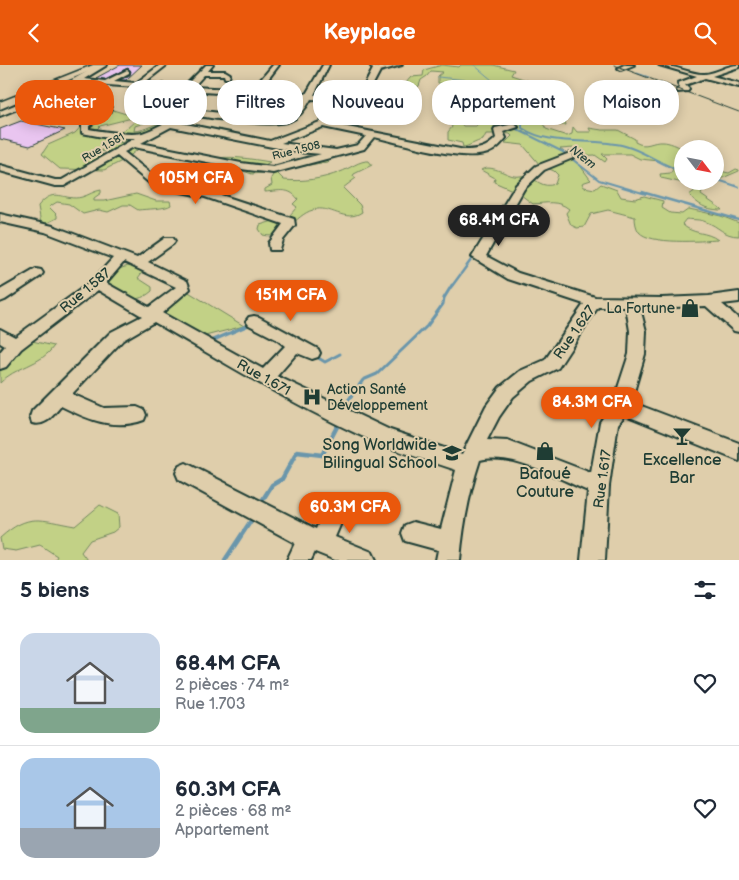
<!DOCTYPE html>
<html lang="fr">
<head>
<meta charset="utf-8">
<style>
	:root { --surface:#fff; --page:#f6f6f7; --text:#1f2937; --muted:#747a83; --line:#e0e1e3; --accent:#ea580c }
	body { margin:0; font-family:"Balsamiq Sans",sans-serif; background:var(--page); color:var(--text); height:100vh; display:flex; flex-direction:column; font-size:19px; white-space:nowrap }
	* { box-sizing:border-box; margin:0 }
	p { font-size:16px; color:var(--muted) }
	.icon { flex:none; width:28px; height:28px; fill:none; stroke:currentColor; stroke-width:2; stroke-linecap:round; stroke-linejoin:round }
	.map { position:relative; height:495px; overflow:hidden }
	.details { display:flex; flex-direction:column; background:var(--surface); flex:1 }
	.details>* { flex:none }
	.guide { position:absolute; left:15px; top:15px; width:710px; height:45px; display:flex; gap:10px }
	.needle { width:32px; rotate:122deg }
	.buttons { position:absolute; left:674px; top:75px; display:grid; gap:10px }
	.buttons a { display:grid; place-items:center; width:50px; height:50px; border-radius:50%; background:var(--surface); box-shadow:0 2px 12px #0003; font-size:25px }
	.price { position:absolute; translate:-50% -42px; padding:0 11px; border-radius:18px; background:var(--accent); color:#fff; font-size:16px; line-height:32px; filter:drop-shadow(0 1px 2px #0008) }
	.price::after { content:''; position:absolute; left:50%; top:30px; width:15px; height:11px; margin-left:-8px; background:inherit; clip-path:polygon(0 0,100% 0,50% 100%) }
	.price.current { background:#222; color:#fff }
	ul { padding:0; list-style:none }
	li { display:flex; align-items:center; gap:15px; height:125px; padding:0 20px }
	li+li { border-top:1px solid var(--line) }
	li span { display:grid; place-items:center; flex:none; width:140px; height:100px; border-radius:15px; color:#555 }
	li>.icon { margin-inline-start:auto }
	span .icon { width:60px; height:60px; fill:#fffc; stroke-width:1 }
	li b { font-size:21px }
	h2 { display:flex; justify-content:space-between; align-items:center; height:60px; padding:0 20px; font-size:21px }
	.chip { padding:0 18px; border-radius:20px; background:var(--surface); box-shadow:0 2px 12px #0003; font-size:18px; line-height:45px }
	.chip.current { background:var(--accent); color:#fff }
	header { display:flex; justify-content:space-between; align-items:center; height:65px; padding:0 20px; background:var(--accent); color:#fff; font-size:22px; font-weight:700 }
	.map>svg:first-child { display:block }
	.green { fill:#c2d186; stroke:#70875d }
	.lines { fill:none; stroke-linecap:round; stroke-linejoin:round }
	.stream-far4 { stroke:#6b96ab; stroke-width:1 }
	.stream-far3 { stroke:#6b96ab; stroke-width:2 }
	.stream-far2 { stroke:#6b96ab; stroke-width:2.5 }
	.stream-far1 { stroke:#6b96ab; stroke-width:3 }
	.stream { stroke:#6b96ab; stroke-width:4.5 }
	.building { fill:#e9c5f0; stroke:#1f3d34 }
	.minor-casing { stroke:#1f3d34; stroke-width:4 }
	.major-casing { stroke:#1f3d34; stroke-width:3 }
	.minor { fill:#dfceab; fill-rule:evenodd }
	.major { fill:#dfceab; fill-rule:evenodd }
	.rail { stroke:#1f3d34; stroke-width:1 }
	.labels { text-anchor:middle; stroke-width:4; stroke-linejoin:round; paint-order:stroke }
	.far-street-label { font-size:11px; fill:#1f3d34; stroke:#dfceab }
	.far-water-label { font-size:12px; font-style:italic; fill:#25443e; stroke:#dfceab }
	.street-label { font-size:14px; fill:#1f3d34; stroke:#dfceab }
	.poi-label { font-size:14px; fill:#1f3d34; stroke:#dfceab; text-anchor:end }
	.near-poi-label { font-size:16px; fill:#1f3d34; stroke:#dfceab }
</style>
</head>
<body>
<header><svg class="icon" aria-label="back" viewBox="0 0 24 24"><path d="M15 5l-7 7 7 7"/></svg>Keyplace<svg class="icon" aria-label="search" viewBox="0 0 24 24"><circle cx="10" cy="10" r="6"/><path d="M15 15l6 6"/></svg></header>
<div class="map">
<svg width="739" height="495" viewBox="0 0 739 495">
	<rect width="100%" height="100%" fill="#dfceab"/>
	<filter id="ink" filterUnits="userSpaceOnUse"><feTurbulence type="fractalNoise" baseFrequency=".02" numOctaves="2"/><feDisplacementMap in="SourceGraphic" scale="10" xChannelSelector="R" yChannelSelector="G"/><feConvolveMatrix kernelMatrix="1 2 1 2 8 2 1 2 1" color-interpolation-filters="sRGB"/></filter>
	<g filter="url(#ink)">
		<g class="green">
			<path d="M 442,0 L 459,2 L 461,0 L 493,0 L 514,5 L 511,10 L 542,20 L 542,23 L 535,22 L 523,15 L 519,16 L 519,18 L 501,20 L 521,29 L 521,31 C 535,35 551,35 561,47 L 549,47 L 548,49 L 556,55 L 565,56 L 566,60 L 559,60 L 547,53 L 542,57 L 546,64 L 567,71 L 572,69 L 573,62 L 577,67 L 591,67 L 589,63 L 602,65 L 618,65 L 635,74 L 635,77 C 647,84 651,76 663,77 C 669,77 678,81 683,84 L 682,116 L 715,116 L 715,105 L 729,108 L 736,104 L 739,105 L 739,106 L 704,121 L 701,130 L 720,143 L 722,145 L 719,145 C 705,144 699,140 689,130 L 696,125 L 692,120 L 661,113 L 660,109 L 671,108 L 673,104 L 659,96 L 640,94 L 630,89 L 602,89 L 607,94 L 605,97 L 595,90 L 573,91 L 570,88 L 574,83 L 560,84 L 579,99 L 590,114 L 591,115 L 582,118 L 584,122 L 595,124 L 601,119 L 617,125 L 621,132 L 635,134 L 644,131 L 663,136 L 662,143 L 670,148 L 682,149 L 689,144 L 721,151 L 739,158 L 739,171 C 723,171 719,161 706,157 C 700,154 692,155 686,154 L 682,159 C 692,170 707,166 718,175 C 702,176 650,180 639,167 C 636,163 635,157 635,152 L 608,145 L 591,149 L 584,162 L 577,163 L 571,160 L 566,148 L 569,144 C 558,135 546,138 533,139 L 517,127 L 494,117 L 495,113 L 481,105 C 491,99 504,109 514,111 C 518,112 522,110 526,111 C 537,114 542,124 555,119 L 558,110 L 554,106 L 540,100 L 523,80 L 505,78 L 512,71 L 510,69 L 503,68 L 501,73 L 494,69 L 486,69 L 483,75 C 476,76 468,82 463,82 L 462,78 L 448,75 L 448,67 L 452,62 L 450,57 L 459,56 L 463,61 L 476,61 L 479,58 L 474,55 L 483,53 C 478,47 468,43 460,45 L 455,50 L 438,48 L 441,44 L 461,41 L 470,29 L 437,27 L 440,25 L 453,26 L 463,24 L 460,22 L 438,18 L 438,11 L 443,7 L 431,6 L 427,11 L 421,15 L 419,21 L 412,25 L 407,24 L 404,20 L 411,12 L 423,11 L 424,5 Z"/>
			<path d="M 113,45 L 136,52 L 100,61 L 95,66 C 105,68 113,69 123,65 C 136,59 132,51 152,55 L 135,61 L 134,66 C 146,66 154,57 167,58 C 158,63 148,72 138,74 C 122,78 108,73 96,87 L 104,90 L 108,87 L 100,86 L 116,77 L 125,78 L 115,84 L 131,77 L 148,76 L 126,94 L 104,105 L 60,104 L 42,89 L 48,80 L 75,68 L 87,55 Z"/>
			<path d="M 317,92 L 331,93 L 327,97 L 287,104 L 277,108 L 284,115 C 302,117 323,114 340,107 C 349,104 360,95 369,96 L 372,100 L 354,109 L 353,111 L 356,113 L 343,123 L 360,140 L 362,147 C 345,159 330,139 313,145 C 294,150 285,176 263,170 L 259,164 L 260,160 L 289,151 L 297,142 L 293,139 L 298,134 C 289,122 279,126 265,127 L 265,124 L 272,120 L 271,113 L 273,110 L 271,107 L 252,109 L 225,100 L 208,99 L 211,94 C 228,90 252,94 270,97 L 263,101 L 272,105 Z"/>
			<path d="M 101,125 L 101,128 L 94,133 L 94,136 L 104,136 L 136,129 L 156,136 L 170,136 L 171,140 C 166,144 146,144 138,145 L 130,140 L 123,140 L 108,147 L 99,145 L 83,149 L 69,139 L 57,137 L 49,142 L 57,150 L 57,153 L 43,160 L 41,159 L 38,141 C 55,120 64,137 82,132 C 89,130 94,126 101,125 Z"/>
			<path d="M 136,200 L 144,205 L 138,213 L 152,222 L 152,226 C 131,244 122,226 105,216 C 111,205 125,201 136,200 Z"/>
			<path d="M 187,226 L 244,261 L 205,271 L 173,256 L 161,248 Z"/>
			<path d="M 32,276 L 54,281 C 42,300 14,302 0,318 L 0,283 Z"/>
			<path d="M 100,440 L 118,449 L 119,462 L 113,467 L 90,475 L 81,487 L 87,495 L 55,495 L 57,491 L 40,480 L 16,486 L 2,484 L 0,473 C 29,447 40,455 75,461 Z"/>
		</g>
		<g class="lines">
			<g class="stream-far4">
				<path d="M 474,0 L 492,15 L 476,40 L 479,45 L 500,56"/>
				<path d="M 637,8 L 649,12"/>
				<path d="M 438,12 L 466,15 L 467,19 L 475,18"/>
				<path d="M 487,25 L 522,47 L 522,56"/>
			</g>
			<g class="stream-far3">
				<path d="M 498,55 L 563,87 L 599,115 L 646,129"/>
				<path d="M 522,55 L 522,63 C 553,83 591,72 625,81 C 645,86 662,101 682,106"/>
				<path d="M 715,114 L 739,122"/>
			</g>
			<g class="stream-far2">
				<path d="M 642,127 L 739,155"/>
				<path d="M 452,221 L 474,191"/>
			</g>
			<g class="stream-far1">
				<path d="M 209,277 L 251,259"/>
				<path d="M 315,291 L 325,297 L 340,289"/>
				<path d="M 344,341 L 363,315 L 377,309 L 427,261 L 443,239 L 444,233 L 452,220"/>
			</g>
			<g class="stream">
				<path d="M 341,345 L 345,340"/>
				<path d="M 260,439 L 272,420 L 282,414 L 297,387 L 322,390 L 340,356"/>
				<path d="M 225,495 L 254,451"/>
			</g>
		</g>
		<g class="building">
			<path d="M 120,0 L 142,0 L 126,15 L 120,15 L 130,10 L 131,6 L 128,3 L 105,14 L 96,13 Z"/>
			<path d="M 21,56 L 65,65 L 30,81 L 0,74 L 0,64 Z"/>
		</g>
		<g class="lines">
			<g class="minor-casing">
				<g id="minor">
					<path d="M 99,0 L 107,0 L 84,14 L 105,16 L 127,5 L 129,6 L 129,8 L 114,16 L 136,18 L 160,0 L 167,0 L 144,18 L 185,21 L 206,0 L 213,0 L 208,6 L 225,6 L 230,9 L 229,13 L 225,13 L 224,10 L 204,10 L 193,22 L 252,25 L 273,0 L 279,0 L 259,26 L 306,29 L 323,0 L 329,0 L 314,30 L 358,33 L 373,4 L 370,0 L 378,2 L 402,0 L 380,6 L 359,46 L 381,50 L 381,54 L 355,50 L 332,59 L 465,85 C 478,85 487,83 496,73 L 494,65 L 495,63 L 514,59 L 518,62 L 503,67 L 506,73 C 501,79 496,85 488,88 C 462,97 402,78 374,72 L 364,84 L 273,108 L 241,104 L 134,82 L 124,87 L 160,116 L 212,127 L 294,154 L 295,160 L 283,175 L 280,185 L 270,185 L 269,178 L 283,159 L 205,132 L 153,121 L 117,91 L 64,121 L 55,121 L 0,106 L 0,100 L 55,115 L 62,115 L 135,73 L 108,73 L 82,68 L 82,58 L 101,45 L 40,35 L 0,51 L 0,46 L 61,21 ZM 78,18 L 180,25 L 162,35 L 161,43 C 184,50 270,64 290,56 C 300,52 306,43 311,34 L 355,37 L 351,45 L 270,76 L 171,56 C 161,59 154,64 145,67 C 134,72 102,66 89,64 L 89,61 L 111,46 L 111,42 L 48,32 ZM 188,26 L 304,34 C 295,47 287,53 272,54 L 177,43 L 168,40 ZM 171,62 L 298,87 L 321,89 L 273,102 L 241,98 L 141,78 ZM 323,62 L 366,71 L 358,80 L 336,85 L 281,78 Z"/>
					<path d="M 624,0 L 634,0 L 621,5 L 618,3 Z"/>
					<path d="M 659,0 C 674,0 693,10 705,9 C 717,8 727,0 739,0 L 739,2 L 712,11 L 739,18 L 739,22 L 705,13 L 685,20 L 689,24 L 688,26 L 678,27 L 677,25 L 680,23 L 678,18 L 697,11 Z"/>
					<path d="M 570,88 L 573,89 L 573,93 L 544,105 L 524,124 L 486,191 L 518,208 L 595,232 L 662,233 L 709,231 L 739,227 L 739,237 L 722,239 L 739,254 L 739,267 L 734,266 L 706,241 L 640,243 L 646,266 L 645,289 L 631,337 L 739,378 L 739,396 L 625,350 L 618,359 L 609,421 L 605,495 L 581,495 L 588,426 C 557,413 514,387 480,395 C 469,428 463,461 460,495 L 436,495 L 438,485 L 405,476 L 402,468 L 405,460 L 413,457 L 441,464 L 456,405 C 430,396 403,388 377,378 C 300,344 227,299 154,257 L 123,275 L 72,329 L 104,343 L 137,342 L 144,345 L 146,350 L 144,355 C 114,366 87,354 61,341 C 53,350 46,362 32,358 L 30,352 L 32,346 L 111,267 L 142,251 L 98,225 L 21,284 L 6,302 L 0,304 L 0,287 L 5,281 L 0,278 L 0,264 L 15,272 L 92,216 L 113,193 L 45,167 L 0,157 L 0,149 L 53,161 L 137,193 L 165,173 L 173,173 L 175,176 L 173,179 L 148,197 L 187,216 L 190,224 L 162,248 L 263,304 L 285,281 L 276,274 L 249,260 L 246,256 L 249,252 L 254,251 L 259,252 L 318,284 L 320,288 L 318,292 L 312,294 L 297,288 L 277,311 L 390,365 L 462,389 L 486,341 L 500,322 L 520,306 L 545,295 L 584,239 L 508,214 L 472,192 L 516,120 L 536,101 ZM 124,197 L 176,222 L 149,242 L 106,218 ZM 598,242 L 626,242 L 630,266 L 629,289 L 613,338 L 600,357 L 591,408 L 508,376 L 487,375 L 499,352 L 513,332 L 532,316 L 558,303 Z"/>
					<path d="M 36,204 L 41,205 L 43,208 L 41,211 L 5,235 L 0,237 L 0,225 Z"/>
					<path d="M 186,398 L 316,464 L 328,436 L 336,433 L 344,436 L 347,444 L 335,472 L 372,487 L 376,495 L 335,495 L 315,487 L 311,495 L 287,495 L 295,478 L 179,415 L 176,408 L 179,401 Z"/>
				</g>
			</g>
			<g class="major-casing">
				<path id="major" d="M 93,0 L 104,0 L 0,44 L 0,37 Z"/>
			</g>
			<use href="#minor" class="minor"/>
			<use href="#major" class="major"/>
			<path class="rail" d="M 614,0 L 739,47"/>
		</g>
	</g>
	<defs>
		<g id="shop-bare" transform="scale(1.5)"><path d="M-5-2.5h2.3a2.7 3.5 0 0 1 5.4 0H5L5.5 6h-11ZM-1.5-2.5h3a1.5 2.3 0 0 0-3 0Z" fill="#1f3d34" stroke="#dfceab" stroke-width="2.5" paint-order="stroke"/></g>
		<g id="hospital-bare" transform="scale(1.5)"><path d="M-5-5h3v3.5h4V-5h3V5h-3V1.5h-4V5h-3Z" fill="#1f3d34" stroke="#dfceab" stroke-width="2.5" paint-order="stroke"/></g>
		<g id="bar-bare" transform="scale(1.5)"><path d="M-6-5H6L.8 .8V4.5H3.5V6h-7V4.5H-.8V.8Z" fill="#1f3d34" stroke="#dfceab" stroke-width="2.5" paint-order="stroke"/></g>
		<g id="school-bare" transform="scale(1.5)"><path d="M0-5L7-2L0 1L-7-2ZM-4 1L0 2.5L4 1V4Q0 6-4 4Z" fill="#1f3d34" stroke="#dfceab" stroke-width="2.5" paint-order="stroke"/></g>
	</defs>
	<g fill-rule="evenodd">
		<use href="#shop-bare" x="690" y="243"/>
		<use href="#hospital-bare" x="312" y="332"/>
		<use href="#bar-bare" x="682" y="371"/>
		<use href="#shop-bare" x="545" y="386"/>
		<use href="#school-bare" x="452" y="388"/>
	</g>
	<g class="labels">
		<g class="far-street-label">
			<text transform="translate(103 82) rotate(-30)" y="4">Rue 1.581</text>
			<text transform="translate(296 85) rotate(-14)" y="4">Rue 1.508</text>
		</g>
		<g class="far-water-label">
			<text transform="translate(583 92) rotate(38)" y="4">Ntem</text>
		</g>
		<g class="street-label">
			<text transform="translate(85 225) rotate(-40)" y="5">Rue 1.587</text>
			<text transform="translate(574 267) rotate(-55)" y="5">Rue 1.627</text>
			<text transform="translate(264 312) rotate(29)" y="5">Rue 1.671</text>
			<text transform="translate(602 414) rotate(-82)" y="5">Rue 1.617</text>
		</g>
		<g class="poi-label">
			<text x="675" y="248">La Fortune</text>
			<text x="327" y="329" text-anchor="start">Action Santé<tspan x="327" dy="16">Développement</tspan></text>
		</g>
		<g class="near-poi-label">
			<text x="437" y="385" text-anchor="end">Song Worldwide<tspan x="437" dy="18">Bilingual School</tspan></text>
			<text x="682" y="400">Excellence<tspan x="682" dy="18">Bar</tspan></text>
			<text x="545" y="414">Bafoué<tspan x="545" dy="18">Couture</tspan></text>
		</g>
	</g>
</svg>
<div class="buttons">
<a><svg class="needle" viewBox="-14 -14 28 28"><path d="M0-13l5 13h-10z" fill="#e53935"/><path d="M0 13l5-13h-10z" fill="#747a83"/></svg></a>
</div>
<b class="price" style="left:196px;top:140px">105M CFA</b>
<b class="price current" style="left:499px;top:182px">68.4M CFA</b>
<b class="price" style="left:291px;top:257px">151M CFA</b>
<b class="price" style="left:592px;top:364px">84.3M CFA</b>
<b class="price" style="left:350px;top:469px">60.3M CFA</b>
<div class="guide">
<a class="chip current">Acheter</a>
<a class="chip">Louer</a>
<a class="chip">Filtres</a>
<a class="chip">Nouveau</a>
<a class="chip">Appartement</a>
<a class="chip">Maison</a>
</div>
</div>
<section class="details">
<h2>5 biens<svg class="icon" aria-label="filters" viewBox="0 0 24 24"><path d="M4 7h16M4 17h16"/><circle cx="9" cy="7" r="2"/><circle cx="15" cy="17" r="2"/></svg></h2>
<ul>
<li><span style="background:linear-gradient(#c9d6e8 75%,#7fa58c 0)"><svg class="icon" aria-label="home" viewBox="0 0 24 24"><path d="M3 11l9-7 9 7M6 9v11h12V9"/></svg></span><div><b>68.4M CFA</b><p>2 pièces · 74 m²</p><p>Rue 1.703</p></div><svg class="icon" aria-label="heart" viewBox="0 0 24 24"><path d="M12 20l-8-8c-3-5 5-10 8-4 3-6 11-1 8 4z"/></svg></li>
<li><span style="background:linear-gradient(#a9c7e8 70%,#9aa5b1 0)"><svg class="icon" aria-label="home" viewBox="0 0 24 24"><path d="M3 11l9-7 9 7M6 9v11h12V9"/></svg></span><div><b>60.3M CFA</b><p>2 pièces · 68 m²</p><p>Appartement</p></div><svg class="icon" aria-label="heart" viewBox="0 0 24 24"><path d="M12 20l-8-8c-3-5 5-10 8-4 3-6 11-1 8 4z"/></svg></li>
</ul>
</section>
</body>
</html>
